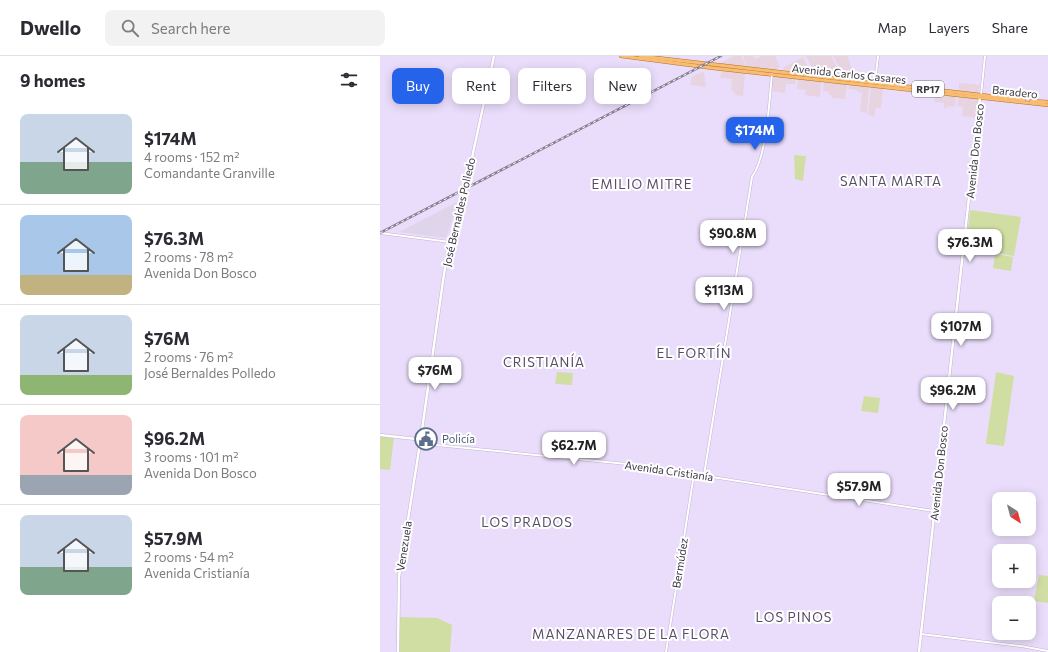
<!DOCTYPE html>
<html lang="en">
<head>
<meta charset="utf-8">
<style>
	:root { --surface:#fff; --page:#f2f2f3; --text:#2b2b33; --muted:#7c7c81; --line:#e1e1e2; --accent:#2563eb }
	body { margin:0; font-family:Commissioner,sans-serif; background:var(--page); color:var(--text); height:100vh; display:flex; flex-direction:column; font-size:15px; white-space:nowrap }
	* { box-sizing:border-box; margin:0 }
	p { font-size:13px; color:var(--muted) }
	.icon { flex:none; width:22px; height:22px; fill:none; stroke:currentColor; stroke-width:2; stroke-linecap:round; stroke-linejoin:round }
	.map { position:relative; flex:1; overflow:hidden }
	.details { display:flex; flex-direction:column; background:var(--surface); width:380px }
	.details>* { flex:none }
	.guide { position:absolute; left:12px; top:12px; width:380px; height:36px; display:flex; gap:8px }
	.needle { width:26px; rotate:144deg }
	.fabs { position:absolute; left:612px; top:436px; display:grid; gap:8px }
	.fabs a { display:grid; place-items:center; width:44px; height:44px; border-radius:8px; background:var(--surface); box-shadow:0 2px 10px #0003; font-size:20px }
	.price { position:absolute; translate:-50% -34px; padding:0 9px; border-radius:8px; background:#fff; color:#222; font-size:13px; line-height:26px; filter:drop-shadow(0 1px 2px #0008) }
	.price::after { content:''; position:absolute; left:50%; top:24px; width:12px; height:9px; margin-left:-6px; background:inherit; clip-path:polygon(0 0,100% 0,50% 100%) }
	.price.on { background:var(--accent); color:#fff }
	ul { padding:0; list-style:none }
	li { display:flex; align-items:center; gap:12px; height:100px; padding:0 20px }
	li+li { border-top:1px solid var(--line) }
	li span { display:grid; place-items:center; flex:none; width:112px; height:80px; border-radius:8px; color:#555 }
	li>.icon { margin-inline-start:auto }
	span .icon { width:48px; height:48px; fill:#fffc; stroke-width:1 }
	li b { font-size:17px }
	h2 { display:flex; justify-content:space-between; align-items:center; height:48px; padding:0 20px; font-size:17px }
	.tag { padding:0 14px; border-radius:8px; background:var(--surface); box-shadow:0 2px 10px #0003; font-size:14px; line-height:36px }
	.tag.on { background:var(--accent); color:#fff }
	header { display:flex; align-items:center; gap:24px; box-sizing:border-box; height:56px; padding:0 20px; background:var(--surface); border-bottom:1px solid var(--line) }
	header strong { font-size:19px }
	nav { display:flex; gap:22px; margin-inline-start:auto; font-size:14px }
	.search { width:280px; height:36px; background:var(--page); display:flex; align-items:center; gap:10px; box-sizing:border-box; padding:0 14px; border-radius:8px; color:var(--muted); font-size:15px }
	main { display:flex; flex:1; min-height:0 }
	.map>svg:first-child { display:block }
	.commercial { fill:#e8d3e1 }
	.industrial { fill:#dfd5ea }
	.green { fill:#d1dea3 }
	.lines { fill:none; stroke-linecap:round; stroke-linejoin:round }
	.tertiary-casing { stroke:#c1b4d1; stroke-width:3 }
	.secondary-casing { stroke:#c1b4d1; stroke-width:3.5 }
	.primary-casing { stroke:#b47125; stroke-width:4 }
	.tertiary { stroke:#fff; stroke-width:2 }
	.secondary { stroke:#fff; stroke-width:2.5 }
	.primary { stroke:#f8bc72; stroke-width:3 }
	.rail-casing { stroke:#887f93; stroke-width:2.5 }
	.rail { stroke:#fff; stroke-width:1; stroke-dasharray:3; stroke-linecap:butt }
	.labels { text-anchor:middle; stroke-width:4; stroke-linejoin:round; paint-order:stroke }
	.shield { fill:#fff; stroke:#77747c; stroke-width:1 }
	.shield-label { font-size:10px; font-weight:bold; fill:#3d3844 }
	.street-label { font-size:11px; fill:#3d3844; stroke:#fff }
	.service-label { font-size:11px; fill:#4e5e75; stroke:#fff; text-anchor:start }
	.quarter-label { font-size:13px; letter-spacing:1px; fill:#584d66; stroke:#fff }
</style>
</head>
<body>
<header>
<strong>Dwello</strong>
<div class="search"><svg class="icon" aria-label="search" viewBox="0 0 24 24"><circle cx="10" cy="10" r="6"/><path d="M15 15l6 6"/></svg>Search here</div>
<nav><a>Map</a><a>Layers</a><a>Share</a></nav>
</header>
<main>
<section class="details">
<h2>9 homes<svg class="icon" aria-label="filters" viewBox="0 0 24 24"><path d="M4 7h16M4 17h16"/><circle cx="9" cy="7" r="2"/><circle cx="15" cy="17" r="2"/></svg></h2>
<ul>
<li><span style="background:linear-gradient(#c9d6e8 60%,#7fa58c 0)"><svg class="icon" aria-label="home" viewBox="0 0 24 24"><path d="M3 11l9-7 9 7M6 9v11h12V9"/></svg></span><div><b>$174M</b><p>4 rooms · 152 m²</p><p>Comandante Granville</p></div></li>
<li><span style="background:linear-gradient(#a9c7e8 75%,#c2b280 0)"><svg class="icon" aria-label="home" viewBox="0 0 24 24"><path d="M3 11l9-7 9 7M6 9v11h12V9"/></svg></span><div><b>$76.3M</b><p>2 rooms · 78 m²</p><p>Avenida Don Bosco</p></div></li>
<li><span style="background:linear-gradient(#c9d6e8 75%,#8fb573 0)"><svg class="icon" aria-label="home" viewBox="0 0 24 24"><path d="M3 11l9-7 9 7M6 9v11h12V9"/></svg></span><div><b>$76M</b><p>2 rooms · 76 m²</p><p>José Bernaldes Polledo</p></div></li>
<li><span style="background:linear-gradient(#f6c9c9 75%,#9aa5b1 0)"><svg class="icon" aria-label="home" viewBox="0 0 24 24"><path d="M3 11l9-7 9 7M6 9v11h12V9"/></svg></span><div><b>$96.2M</b><p>3 rooms · 101 m²</p><p>Avenida Don Bosco</p></div></li>
<li><span style="background:linear-gradient(#c9d6e8 65%,#7fa58c 0)"><svg class="icon" aria-label="home" viewBox="0 0 24 24"><path d="M3 11l9-7 9 7M6 9v11h12V9"/></svg></span><div><b>$57.9M</b><p>2 rooms · 54 m²</p><p>Avenida Cristianía</p></div></li>
</ul>
</section>
<div class="map">
<svg width="668" height="596" viewBox="0 0 668 596">
	<rect width="100%" height="100%" fill="#eaddfb"/>
	<g class="commercial">
		<path d="M 354,0 L 361,0 L 366,9 L 365,11 L 341,8 L 342,6 Z"/>
		<path d="M 363,0 L 373,0 L 375,3 L 382,0 L 395,0 L 400,11 L 393,15 L 368,12 Z"/>
		<path d="M 426,0 L 451,0 L 462,21 L 436,19 Z"/>
		<path d="M 453,0 L 467,0 L 470,6 L 470,10 L 484,20 L 489,18 L 492,25 L 465,22 Z"/>
		<path d="M 423,1 L 431,18 L 405,15 L 403,12 L 404,11 Z"/>
		<path d="M 342,13 L 364,16 L 365,18 L 363,40 L 355,39 L 356,37 L 353,36 L 353,34 L 351,34 L 352,23 L 340,22 Z"/>
		<path d="M 324,16 L 326,31 L 310,29 L 312,21 L 317,18 Z"/>
		<path d="M 392,20 L 416,23 L 415,28 L 406,28 L 405,37 L 391,35 Z"/>
		<path d="M 419,22 L 441,25 L 440,41 L 425,39 L 426,34 L 417,33 L 418,23 Z"/>
		<path d="M 444,26 L 467,28 L 465,43 L 451,42 L 452,39 L 449,39 L 449,36 L 443,35 Z"/>
		<path d="M 579,27 L 600,29 L 599,36 L 597,37 L 580,35 L 579,33 Z"/>
		<path d="M 470,28 L 489,30 L 487,57 L 480,56 L 482,37 L 477,36 L 477,34 L 468,33 Z"/>
		<path d="M 491,31 L 503,32 L 501,52 L 496,52 L 494,61 L 488,59 Z"/>
		<path d="M 556,38 L 576,40 L 575,51 L 567,50 L 567,53 L 564,52 L 564,47 L 554,46 Z"/>
		<path d="M 579,40 L 598,43 L 597,62 L 582,60 L 583,51 L 577,50 Z"/>
	</g>
	<path class="industrial" d="M 79,145 L 66,182 L 19,176 Z"/>
	<g class="green">
		<path d="M 414,99 L 426,100 L 423,125 L 415,123 Z"/>
		<path d="M 590,154 L 641,161 L 634,200 L 586,192 Z"/>
		<path d="M 615,198 L 633,201 L 631,215 L 613,212 Z"/>
		<path d="M 177,316 L 193,317 L 192,329 L 175,328 Z"/>
		<path d="M 616,316 L 634,320 L 624,390 L 607,388 L 606,387 Z"/>
		<path d="M 484,340 L 500,342 L 498,357 L 481,355 Z"/>
		<path d="M 0,380 L 14,381 L 10,414 L 0,413 Z"/>
		<path d="M 659,519 L 668,520 L 668,547 L 654,545 Z"/>
		<path d="M 20,561 L 57,562 L 72,569 L 70,596 L 19,596 Z"/>
	</g>
	<g class="lines">
		<g class="tertiary-casing">
			<g id="tertiary">
				<path d="M 495,27 L 498,0"/>
				<path d="M 601,39 L 605,0"/>
				<path d="M 0,177 L 70,186"/>
				<path d="M 41,385 L 46,388 L 247,408 L 554,455"/>
				<path d="M 324,419 L 372,121 C 387,100 389,46 392,18"/>
				<path d="M 541,578 L 641,590 L 668,595"/>
				<path d="M 286,596 L 314,418"/>
			</g>
		</g>
		<g class="secondary-casing">
			<g id="secondary">
				<path d="M 0,379 L 36,383 L 41,385"/>
				<path d="M 18,596 L 19,521 L 41,381 L 64,218 L 69,188 L 82,148 L 114,0"/>
				<path d="M 539,596 L 600,41"/>
			</g>
		</g>
		<g class="primary-casing">
			<g id="primary">
				<path d="M 241,0 L 333,12 L 668,49"/>
				<path d="M 260,0 L 644,44"/>
				<path d="M 651,45 L 668,46"/>
			</g>
		</g>
		<use href="#tertiary" class="tertiary"/>
		<use href="#secondary" class="secondary"/>
		<use href="#primary" class="primary"/>
		<g class="rail-casing">
			<path id="rail" d="M 0,177 L 341,0"/>
		</g>
		<use href="#rail" class="rail"/>
	</g>
	<defs>
		<g id="civic-ring" transform="scale(1.15)"><circle r="9.5" fill="#fff" stroke="#5c6f8a" stroke-width="1.5"/><path d="M-.6-6.5H3V-4.5H.6V-3L4-1V1h2V6H-6V1h2V-1L-.6-3ZM-1.2 2.5V6h2.4V2.5Z" fill="#5c6f8a"/></g>
	</defs>
	<g fill-rule="evenodd">
		<use href="#civic-ring" x="46" y="383"/>
	</g>
	<g class="labels">
		<rect class="shield" x="532" y="25" width="32" height="16" rx="3"/>
		<g class="shield-label">
			<text x="548" y="37">RP17</text>
		</g>
		<g class="street-label">
			<text transform="translate(469 18) rotate(6)" y="4">Avenida Carlos Casares</text>
			<text transform="translate(635 36) rotate(6)" y="4">Baradero</text>
			<text transform="translate(595 95) rotate(-84)" y="4">Avenida Don Bosco</text>
			<text transform="translate(79 156) rotate(-77)" y="4">José Bernaldes Polledo</text>
			<text transform="translate(289 415) rotate(8)" y="4">Avenida Cristianía</text>
			<text transform="translate(559 417) rotate(-84)" y="4">Avenida Don Bosco</text>
			<text transform="translate(24 490) rotate(-81)" y="4">Venezuela</text>
			<text transform="translate(300 507) rotate(-81)" y="4">Bermúdez</text>
		</g>
		<g class="service-label">
			<text x="62" y="387">Policía</text>
		</g>
		<g class="quarter-label">
			<text x="511" y="130">SANTA MARTA</text>
			<text x="262" y="133">EMILIO MITRE</text>
			<text x="314" y="302">EL FORTÍN</text>
			<text x="164" y="311">CRISTIANÍA</text>
			<text x="147" y="471">LOS PRADOS</text>
			<text x="414" y="566">LOS PINOS</text>
			<text x="251" y="583">MANZANARES DE LA FLORA</text>
		</g>
	</g>
</svg>
<div class="fabs">
<a><svg class="needle" viewBox="-14 -14 28 28"><path d="M0-13l5 13h-10z" fill="#e53935"/><path d="M0 13l5-13h-10z" fill="#7c7c81"/></svg></a>
<a>+</a>
<a>−</a>
</div>
<b class="price on" style="left:375px;top:95px">$174M</b>
<b class="price" style="left:353px;top:198px">$90.8M</b>
<b class="price" style="left:590px;top:207px">$76.3M</b>
<b class="price" style="left:344px;top:255px">$113M</b>
<b class="price" style="left:581px;top:291px">$107M</b>
<b class="price" style="left:55px;top:335px">$76M</b>
<b class="price" style="left:573px;top:355px">$96.2M</b>
<b class="price" style="left:194px;top:410px">$62.7M</b>
<b class="price" style="left:479px;top:451px">$57.9M</b>
<div class="guide">
<a class="tag on">Buy</a>
<a class="tag">Rent</a>
<a class="tag">Filters</a>
<a class="tag">New</a>
</div>
</div>
</main>
</body>
</html>
